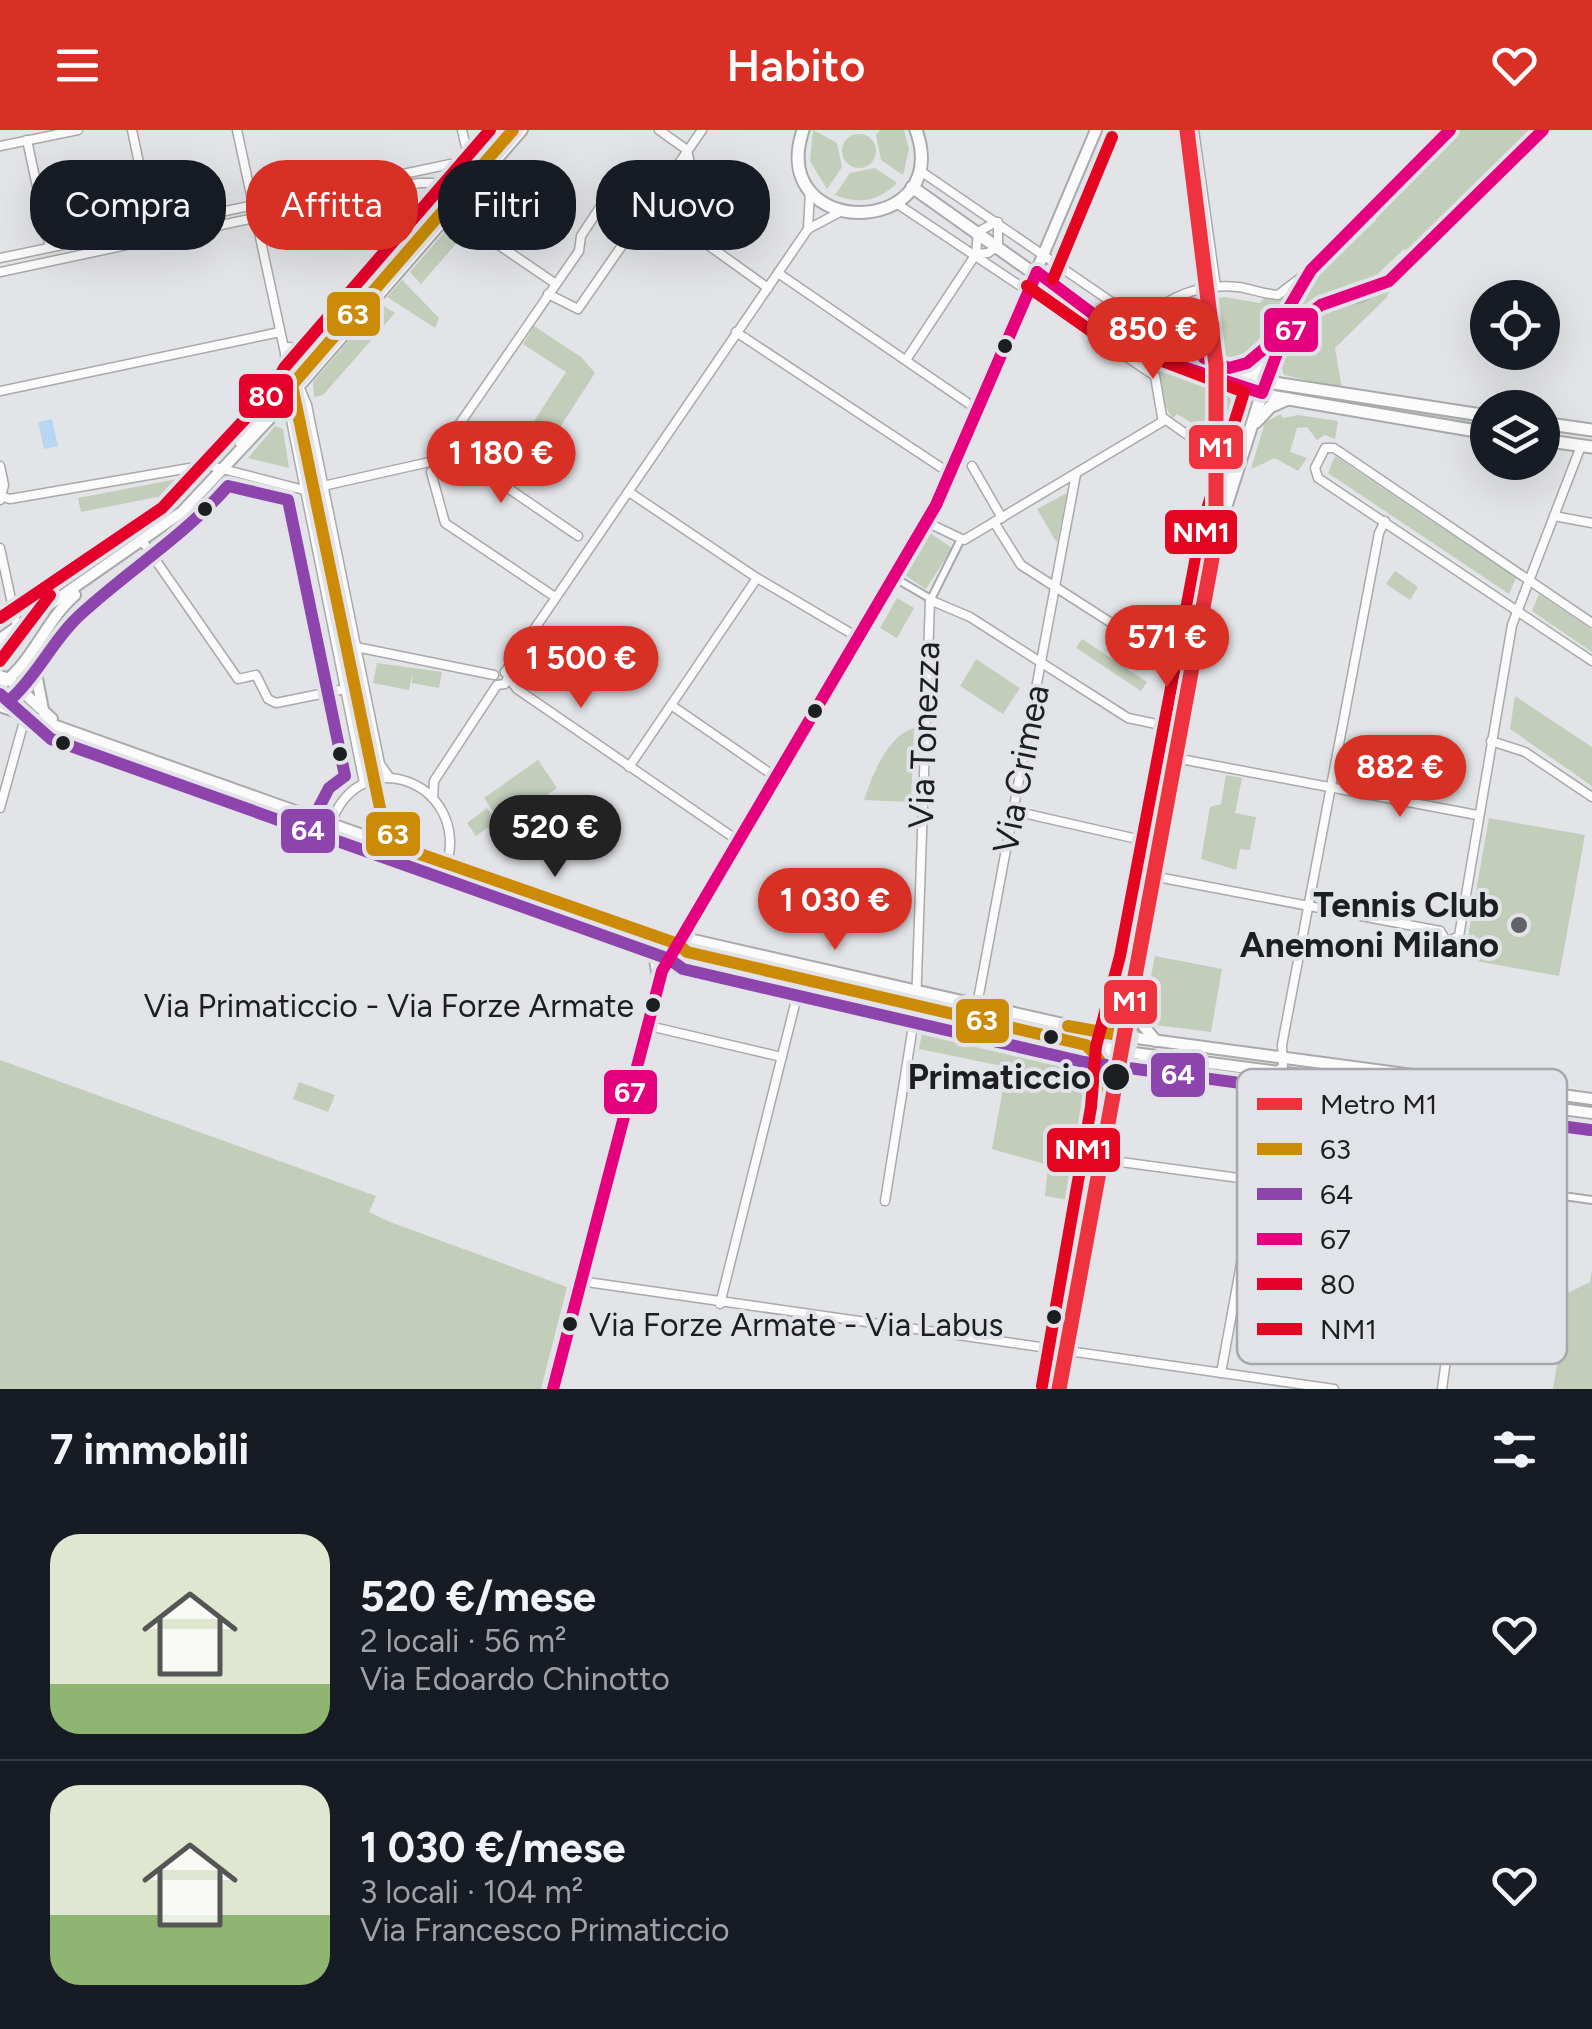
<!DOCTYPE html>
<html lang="it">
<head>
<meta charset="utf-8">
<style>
	:root { --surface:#171b24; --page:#20242c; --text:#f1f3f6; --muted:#9ea1a6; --line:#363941; --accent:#d93025 }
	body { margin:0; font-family:Figtree,sans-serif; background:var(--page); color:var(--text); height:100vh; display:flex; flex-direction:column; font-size:38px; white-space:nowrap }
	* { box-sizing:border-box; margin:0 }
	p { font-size:32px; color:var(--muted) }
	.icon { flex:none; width:55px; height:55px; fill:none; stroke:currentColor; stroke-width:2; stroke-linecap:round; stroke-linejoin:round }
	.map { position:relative; height:1259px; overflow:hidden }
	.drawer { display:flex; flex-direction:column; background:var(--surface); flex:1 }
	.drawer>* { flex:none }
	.top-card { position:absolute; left:30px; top:30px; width:1000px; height:90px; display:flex; gap:20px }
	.controls { position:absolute; left:1470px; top:150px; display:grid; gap:20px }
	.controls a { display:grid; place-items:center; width:90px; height:90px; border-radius:50%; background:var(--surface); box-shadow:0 10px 40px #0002; font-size:50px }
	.price { position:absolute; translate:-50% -85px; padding:0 22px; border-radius:35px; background:var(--accent); color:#fff; font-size:32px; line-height:65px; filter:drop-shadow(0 2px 5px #0008) }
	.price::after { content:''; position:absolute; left:50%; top:60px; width:30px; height:22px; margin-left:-15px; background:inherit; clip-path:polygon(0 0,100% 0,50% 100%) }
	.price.active { background:#222; color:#fff }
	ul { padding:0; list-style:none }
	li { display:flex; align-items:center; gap:30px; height:250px; padding:0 50px }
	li+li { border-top:2px solid var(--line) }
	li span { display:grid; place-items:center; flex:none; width:280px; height:200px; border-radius:30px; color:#555 }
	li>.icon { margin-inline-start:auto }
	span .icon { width:120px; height:120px; fill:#fffc; stroke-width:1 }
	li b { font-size:42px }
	h2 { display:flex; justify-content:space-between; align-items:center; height:120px; padding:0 50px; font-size:42px }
	.chip { padding:0 35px; border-radius:40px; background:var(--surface); box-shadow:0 10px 40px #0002; font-size:35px; line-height:90px }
	.chip.active { background:var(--accent); color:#fff }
	header { display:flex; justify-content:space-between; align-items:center; height:130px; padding:0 50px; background:var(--accent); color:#fff; font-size:45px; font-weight:600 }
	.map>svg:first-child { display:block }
	.green { fill:#c2cdba }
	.water { fill:#b8d6f4 }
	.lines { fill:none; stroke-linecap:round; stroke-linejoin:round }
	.pedestrian-casing { stroke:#a8a9aa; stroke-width:10 }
	.minor-casing { stroke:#a8a9aa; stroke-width:11 }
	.tertiary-casing { stroke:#a8a9aa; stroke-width:14 }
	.secondary-casing { stroke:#a8a9aa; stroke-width:15 }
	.pedestrian { stroke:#fbfbfb; stroke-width:6 }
	.minor { stroke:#fbfbfb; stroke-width:8 }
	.tertiary { stroke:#fbfbfb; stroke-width:10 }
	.secondary { stroke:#fbfbfb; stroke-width:11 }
	.bus-1-casing { stroke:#e2e3e8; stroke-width:20 }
	.bus-2-casing { stroke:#e2e3e8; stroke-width:20 }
	.bus-3-casing { stroke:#e2e3e8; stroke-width:20 }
	.bus-4-casing { stroke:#e2e3e8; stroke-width:20 }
	.bus-5-casing { stroke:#e2e3e8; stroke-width:20 }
	.bus-1 { stroke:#cb8b06; stroke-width:12 }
	.bus-2 { stroke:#8e44ad; stroke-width:12 }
	.bus-3 { stroke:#e5007d; stroke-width:12 }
	.bus-4 { stroke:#e4002b; stroke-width:12 }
	.bus-5 { stroke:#e40520; stroke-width:12 }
	.metro-1-casing { stroke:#e2e3e8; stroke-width:22 }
	.metro-1 { stroke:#ee333e; stroke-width:15 }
	.bus-dot { fill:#1d1e20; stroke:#e2e3e8; stroke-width:4 }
	.poi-dot { fill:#626366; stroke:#e2e3e8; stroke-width:4 }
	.labels { text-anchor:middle; stroke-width:8; stroke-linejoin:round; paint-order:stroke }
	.bus-label { font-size:32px; fill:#1d1e20; stroke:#e2e3e8; text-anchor:end }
	.street-label { font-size:35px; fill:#1d1e20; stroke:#e2e3e8 }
	.poi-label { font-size:35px; font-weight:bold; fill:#1d1e20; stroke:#e2e3e8; text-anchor:end }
	.stop-label { font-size:35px; font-weight:bold; fill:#1d1e20; stroke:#e2e3e8; text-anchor:end }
	.key { fill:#e2e3e8; stroke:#a7a8ac; stroke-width:2.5 }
	.key-label { font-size:28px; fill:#1d1e20 }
	.line-badge { stroke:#e2e3e8; stroke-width:4 }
	.badge-label { font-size:28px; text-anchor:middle; font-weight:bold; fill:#fff }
</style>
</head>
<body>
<header><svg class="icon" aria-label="menu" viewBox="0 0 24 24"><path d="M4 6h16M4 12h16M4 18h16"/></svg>Habito<svg class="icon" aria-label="heart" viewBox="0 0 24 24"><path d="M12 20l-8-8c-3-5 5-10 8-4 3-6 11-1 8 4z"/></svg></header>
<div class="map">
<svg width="1592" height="1259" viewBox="0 0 1592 1259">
	<rect width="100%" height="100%" fill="#e3e4e7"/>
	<g class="green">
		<path d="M 813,0 L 837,13 L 842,37 L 827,59 L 810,31 Z"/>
		<path d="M 880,0 L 904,0 L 909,19 L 903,45 L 881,30 L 876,5 Z"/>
		<path d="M 1456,0 L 1538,0 L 1411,125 L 1404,119 L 1366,155 L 1318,169 L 1289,192 L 1286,190 L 1311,153 L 1376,90 L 1371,84 Z"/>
		<circle cx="859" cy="21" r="17"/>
		<path d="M 502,34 L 516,46 L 477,91 L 464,79 Z"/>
		<path d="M 875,38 L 897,53 C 879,71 859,75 835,65 L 850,43 Z"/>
		<path d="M 456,89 L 468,100 L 421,154 L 410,142 Z"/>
		<path d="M 402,150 L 439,188 L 435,198 L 387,167 Z"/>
		<path d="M 1392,155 L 1387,167 L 1335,218 L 1342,258 L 1284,245 L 1280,231 C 1305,170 1342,183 1392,155 Z"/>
		<path d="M 1224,167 L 1260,173 L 1265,167 L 1285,169 L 1255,226 L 1235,230 L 1158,193 L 1183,176 Z"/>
		<path d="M 380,174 L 395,183 L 323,265 L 314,267 L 313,252 Z"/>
		<path d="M 534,196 L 581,227 L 595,243 L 555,305 L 534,291 L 566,242 L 523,214 Z"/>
		<path d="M 1148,237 L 1229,264 L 1233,277 L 1224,312 L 1177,284 L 1173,288 C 1158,270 1165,253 1148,237 Z"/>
		<path d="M 1342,268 L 1483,289 L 1484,293 L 1479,297 L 1341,274 Z"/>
		<path d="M 1281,284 L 1283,288 L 1298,285 L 1338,291 L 1335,309 L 1325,305 L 1317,310 L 1307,297 L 1297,298 L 1290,322 L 1307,328 L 1298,341 L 1275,328 L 1251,339 L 1265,292 Z"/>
		<path d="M 275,296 L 283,299 L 289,338 L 248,328 Z"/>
		<path d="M 1335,326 L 1516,448 L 1509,464 L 1328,343 Z"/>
		<path d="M 198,345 L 162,380 L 157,367 L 81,382 L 78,368 Z"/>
		<path d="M 1067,363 L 1057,413 L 1037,379 Z"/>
		<path d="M 930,403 L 952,418 L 926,459 L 905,445 Z"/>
		<path d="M 1395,441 L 1418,457 L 1410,470 L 1386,454 Z"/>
		<path d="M 1539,464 L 1592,500 L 1592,522 L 1532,481 Z"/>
		<path d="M 897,468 L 914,478 L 897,508 L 880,498 Z"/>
		<path d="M 1082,509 L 1147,552 L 1141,561 L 1076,518 Z"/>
		<path d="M 976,529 L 1020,558 L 1003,584 L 960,556 Z"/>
		<path d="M 377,533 L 442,542 L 439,558 L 412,553 L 413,542 L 409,560 L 373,553 Z"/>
		<path d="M 1515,566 L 1592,617 L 1592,656 L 1510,599 Z"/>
		<path d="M 914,598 L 911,672 L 864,670 C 872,646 887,606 914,598 Z"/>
		<path d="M 538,630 L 557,658 L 503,696 L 484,668 Z"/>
		<path d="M 1226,645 L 1242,648 L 1235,683 L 1256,687 L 1250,720 L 1240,719 L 1236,740 L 1201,729 L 1210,677 L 1221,674 Z"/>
		<path d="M 487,678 L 497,691 L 476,706 L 467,693 Z"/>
		<path d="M 1489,688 L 1585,705 L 1559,846 L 1464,829 Z"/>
		<path d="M 1155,826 L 1222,839 L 1211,902 L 1155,895 L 1144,882 Z"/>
		<path d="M 925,887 L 1082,921 L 1097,948 L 1074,1071 L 1045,1066 L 1048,1035 L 992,1019 L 1007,937 L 919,919 Z"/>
		<path d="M 0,930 L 376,1066 L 369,1082 L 390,1092 L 567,1157 L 541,1259 L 0,1259 Z"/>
		<path d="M 1298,936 L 1440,954 L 1298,939 Z"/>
		<path d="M 299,952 L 335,965 L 328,982 L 293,969 Z"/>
		<path d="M 1455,956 L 1592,974 L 1592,977 L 1455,960 Z"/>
		<path d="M 1592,1140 L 1592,1259 L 1553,1259 L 1568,1163 L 1590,1152 Z"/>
	</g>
	<path class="water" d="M 52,289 L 58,316 L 44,319 L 38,292 Z"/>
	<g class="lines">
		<g class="pedestrian-casing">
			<g id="pedestrian">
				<path d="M 900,451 L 931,469 L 960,411"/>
				<path d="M 1506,1058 L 1592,1070"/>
			</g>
		</g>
		<g class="minor-casing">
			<g id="minor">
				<path d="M 132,0 L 152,95"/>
				<path d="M 237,0 L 285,223 L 286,256"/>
				<path d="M 659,0 L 687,20"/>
				<path d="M 1184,0 L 1203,149"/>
				<path d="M 1194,0 L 1216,157"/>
				<path d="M 27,10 L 50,117"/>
				<path d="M 0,16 L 78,0"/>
				<path d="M 687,20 L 708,115 L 768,158"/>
				<path d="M 919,40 L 1164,208"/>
				<path d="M 896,73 L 1155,246 L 1162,287 L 1227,333"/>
				<path d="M 456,78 L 487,107 L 556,154"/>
				<path d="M 808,99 L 810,60"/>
				<path d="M 976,124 L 988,123 L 998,116 L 998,92"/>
				<path d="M 976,124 L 978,102 L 996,92"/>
				<path d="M 0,128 L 427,39 L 450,34 L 471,38 L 462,0"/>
				<path d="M 0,142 L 419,53 L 433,53 L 452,61"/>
				<path d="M 778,143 L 978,280"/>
				<path d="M 548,164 L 578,179 L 702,0"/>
				<path d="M 1142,191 C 1168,166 1202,153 1238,157 C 1252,159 1264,164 1278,165 L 1303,146"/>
				<path d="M 736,202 L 951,344"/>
				<path d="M 284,217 L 314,218"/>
				<path d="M 287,228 L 307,275 L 380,634 L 390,648"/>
				<path d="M 1134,229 L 1175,236"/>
				<path d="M 906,230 L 976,124"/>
				<path d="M 0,261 L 280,202"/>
				<path d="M 287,270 L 364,653"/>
				<path d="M 445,315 L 578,406"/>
				<path d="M 0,336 L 4,355 L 0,370"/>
				<path d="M 972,336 L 1002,388"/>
				<path d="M 431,342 L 445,393 L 555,467"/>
				<path d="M 323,356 L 434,331 L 579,121 L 581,106 L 620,47"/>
				<path d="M 629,362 L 757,448 L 859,508"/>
				<path d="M 0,366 L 10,369 L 207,335 L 304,360"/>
				<path d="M 1554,386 L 1592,393"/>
				<path d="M 926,392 L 964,410 L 1165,290"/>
				<path d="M 994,392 L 1021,435 L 1155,521 L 1193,529"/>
				<path d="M 143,412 L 238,549 L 256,545 L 268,569 L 276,573 L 345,559"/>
				<path d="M 0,418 L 17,497"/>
				<path d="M 1592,493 L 1334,318 L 1325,318 L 1315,338 L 1318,348 L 1592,531"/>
				<path d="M 356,517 L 494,545"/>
				<path d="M 505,542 L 808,99 L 840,82"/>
				<path d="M 505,542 L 517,559 L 740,712"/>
				<path d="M 671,575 L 777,648"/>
				<path d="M 1491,611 L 1525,622 L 1592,667"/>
				<path d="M 1175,628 L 1477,685"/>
				<path d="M 629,637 L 757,448"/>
				<path d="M 433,668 L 434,651 L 497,555 L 505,554 L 508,547"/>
				<path d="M 0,678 L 26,584"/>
				<path d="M 1014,681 L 1159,714"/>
				<path d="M 331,693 C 361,610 469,653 447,734"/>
				<path d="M 1152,746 L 1440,801"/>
				<path d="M 1440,801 L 1447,812 L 1459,806 L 1512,495 L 1581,316"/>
				<path d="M 977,875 L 1076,344"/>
				<path d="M 645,895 L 782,927"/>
				<path d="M 1099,1029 L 1320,1059"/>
				<path d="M 885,1071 L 916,877 L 930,470 L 970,487 L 1128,588 L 1180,599"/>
				<path d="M 580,1151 L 1334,1259"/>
				<path d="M 720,1174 L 801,850"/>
				<path d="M 1221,1243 L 1276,943 L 1283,936 L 1282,915 L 1379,403 L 1385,391"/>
				<path d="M 1442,1259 L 1465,1091 L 1503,1042 L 1512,974"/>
			</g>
		</g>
		<g class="tertiary-casing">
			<g id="tertiary">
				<path d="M 240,312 L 314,218 L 505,0"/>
				<path d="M 0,509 L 182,382 L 287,270 L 522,0"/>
				<path d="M 32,522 L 43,580"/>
				<path d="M 0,546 L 9,549 L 52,589"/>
				<path d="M 0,555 C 33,533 45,491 75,465"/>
				<path d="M 0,576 L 705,827 L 1126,922 L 1592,983"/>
				<path d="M 651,805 L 658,847"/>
				<path d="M 679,813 L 693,810 L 1107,904 L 1592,969"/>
				<path d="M 1133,883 L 1156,911"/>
				<path d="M 1092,900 L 1121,881"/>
				<path d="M 1087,915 L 1110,942"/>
				<path d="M 1121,946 L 1152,926"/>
				<path d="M 553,1259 L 662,841 L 942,364 L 1096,0"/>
			</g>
		</g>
		<g class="secondary-casing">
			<g id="secondary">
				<path d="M 803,0 C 766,111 955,109 916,0"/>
				<path d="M 912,57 L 1129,211 L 1180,236 L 1270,266 L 1488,303"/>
				<path d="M 1108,192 L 1274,253 L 1488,286"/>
				<path d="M 1229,238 L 1247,233 L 1264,219"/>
				<path d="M 1256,292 L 1270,277 L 1288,269"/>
				<path d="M 1542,293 L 1592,300"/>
				<path d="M 1542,310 L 1592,317"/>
				<path d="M 1219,398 L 1227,333 L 1246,269 L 1289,171 L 1320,130 L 1450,0"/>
				<path d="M 1113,966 L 1131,897 L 1135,852"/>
				<path d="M 1053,1259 L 1067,1190"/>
				<path d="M 1059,1259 L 1108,979 L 1113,919 L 1137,830 L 1219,398 L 1262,263 L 1288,200 L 1315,177 L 1361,165 L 1389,151 L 1543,0"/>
			</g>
		</g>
		<use href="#pedestrian" class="pedestrian"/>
		<use href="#minor" class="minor"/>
		<use href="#tertiary" class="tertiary"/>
		<use href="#secondary" class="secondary"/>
		<g class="bus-1-casing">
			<g id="bus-1">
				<path d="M 292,255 L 381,683 L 394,706 L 417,723 L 678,814 L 687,822 L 1086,915 C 1107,934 1110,952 1108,979 L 1059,1259"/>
				<path d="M 292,255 L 513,0"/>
				<path d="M 1068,896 L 1129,907 L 1113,967"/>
			</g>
		</g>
		<g class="bus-2-casing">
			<g id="bus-2">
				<path d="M 0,564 L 51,609 L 669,829 L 683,839 L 1084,932 L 1590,1000"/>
				<path d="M 12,568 C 39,543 54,508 81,484 C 130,439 183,407 228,356 L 288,370 L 345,646 L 329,658 L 315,685"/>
			</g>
		</g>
		<g class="bus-3-casing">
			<g id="bus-3">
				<path d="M 1037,142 L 1129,211 L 1180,236 L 1262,263 L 1279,218 L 1296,193 L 1321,175 L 1389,151 L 1543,0"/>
				<path d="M 1204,228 L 1229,238 L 1247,233 L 1265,218 L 1311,140 L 1450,0"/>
				<path d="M 553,1259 L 662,841 L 936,375 L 1037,142"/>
			</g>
		</g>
		<g class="bus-4-casing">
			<g id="bus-4">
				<path d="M 0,488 L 162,378 L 272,260 L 284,238 L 490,0"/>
				<path d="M 0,531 L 50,465"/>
			</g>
		</g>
		<g class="bus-5-casing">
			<g id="bus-5">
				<path d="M 1053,149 L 1112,7"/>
				<path d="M 1027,156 L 1101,208 L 1244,262 L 1202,395 L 1120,826 L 1096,916 L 1091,977 L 1042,1256"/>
			</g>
		</g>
		<use href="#bus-1" class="bus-1"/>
		<use href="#bus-2" class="bus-2"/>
		<use href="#bus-3" class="bus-3"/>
		<use href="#bus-4" class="bus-4"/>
		<use href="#bus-5" class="bus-5"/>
		<g class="metro-1-casing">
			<path id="metro-1" d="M 1059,1259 L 1216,407 L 1216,235 L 1187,0"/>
		</g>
		<use href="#metro-1" class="metro-1"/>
	</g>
	<g class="bus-dot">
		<circle cx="1005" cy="216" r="9"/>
		<circle cx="205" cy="379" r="9"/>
		<circle cx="815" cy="581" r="9"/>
		<circle cx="63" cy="613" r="9"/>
		<circle cx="340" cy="624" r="9"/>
		<circle cx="653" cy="875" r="9"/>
		<circle cx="1051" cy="907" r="9"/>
		<circle cx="1116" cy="947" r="15"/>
		<circle cx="1054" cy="1187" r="9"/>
		<circle cx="570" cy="1194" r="9"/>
	</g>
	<circle class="poi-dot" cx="1519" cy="795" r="10"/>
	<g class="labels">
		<g class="bus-label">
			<text x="634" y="887">Via Primaticcio - Via Forze Armate</text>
			<text x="589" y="1206" text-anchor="start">Via Forze Armate - Via Labus</text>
		</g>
		<g class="street-label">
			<text transform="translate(924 605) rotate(-88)" y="12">Via Tonezza</text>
			<text transform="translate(1021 639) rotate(-79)" y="12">Via Crimea</text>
		</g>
		<g class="poi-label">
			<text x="1499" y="787">Tennis Club<tspan x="1499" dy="40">Anemoni Milano</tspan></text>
		</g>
		<g class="stop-label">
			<text x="1091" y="959">Primaticcio</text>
		</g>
	</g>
	<rect x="1237" y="939" width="330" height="295" rx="15" class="key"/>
	<rect x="1257" y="968" width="45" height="12" fill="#ee333e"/>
	<rect x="1257" y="1013" width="45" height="12" fill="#cb8b06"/>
	<rect x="1257" y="1058" width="45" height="12" fill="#8e44ad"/>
	<rect x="1257" y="1103" width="45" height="12" fill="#e5007d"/>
	<rect x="1257" y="1148" width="45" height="12" fill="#e4002b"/>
	<rect x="1257" y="1193" width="45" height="12" fill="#e40520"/>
	<g class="key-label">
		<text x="1320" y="984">Metro M1</text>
		<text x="1320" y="1029">63</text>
		<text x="1320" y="1074">64</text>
		<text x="1320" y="1119">67</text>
		<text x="1320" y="1164">80</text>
		<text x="1320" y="1209">NM1</text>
	</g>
	<g class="line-badge">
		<rect x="325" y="160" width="57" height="48" rx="10" fill="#cb8b06"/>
		<rect x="1262" y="176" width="58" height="48" rx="10" fill="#e5007d"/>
		<rect x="237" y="242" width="58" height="48" rx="10" fill="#e4002b"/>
		<rect x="1187" y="293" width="58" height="48" rx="10" fill="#ee333e"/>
		<rect x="1163" y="378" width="76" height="48" rx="10" fill="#e40520"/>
		<rect x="279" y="677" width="58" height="48" rx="10" fill="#8e44ad"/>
		<rect x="364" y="680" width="58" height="48" rx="10" fill="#cb8b06"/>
		<rect x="1102" y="848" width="57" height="48" rx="10" fill="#ee333e"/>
		<rect x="954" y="867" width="57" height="48" rx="10" fill="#cb8b06"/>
		<rect x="1149" y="921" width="58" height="48" rx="10" fill="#8e44ad"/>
		<rect x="602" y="938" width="57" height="48" rx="10" fill="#e5007d"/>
		<rect x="1045" y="996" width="77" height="48" rx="10" fill="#e40520"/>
	</g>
	<g class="badge-label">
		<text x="353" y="194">63</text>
		<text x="1291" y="210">67</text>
		<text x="266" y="276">80</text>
		<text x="1216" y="327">M1</text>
		<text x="1201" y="412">NM1</text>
		<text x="308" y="710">64</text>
		<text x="393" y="714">63</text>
		<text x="1130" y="881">M1</text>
		<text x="982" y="900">63</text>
		<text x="1178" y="954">64</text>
		<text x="630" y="972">67</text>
		<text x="1083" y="1029">NM1</text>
	</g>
</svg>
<div class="controls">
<a><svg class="icon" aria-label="locate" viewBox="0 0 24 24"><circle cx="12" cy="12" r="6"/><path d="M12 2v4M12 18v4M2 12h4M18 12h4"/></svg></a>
<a><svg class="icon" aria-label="layers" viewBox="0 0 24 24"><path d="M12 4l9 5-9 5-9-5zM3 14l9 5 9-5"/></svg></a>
</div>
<b class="price" style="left:1153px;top:252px">850 €</b>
<b class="price" style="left:501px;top:376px">1 180 €</b>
<b class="price" style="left:1167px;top:560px">571 €</b>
<b class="price" style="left:581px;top:581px">1 500 €</b>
<b class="price" style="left:1400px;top:690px">882 €</b>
<b class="price active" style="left:555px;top:750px">520 €</b>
<b class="price" style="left:835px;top:823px">1 030 €</b>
<div class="top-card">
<a class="chip">Compra</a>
<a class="chip active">Affitta</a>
<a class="chip">Filtri</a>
<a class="chip">Nuovo</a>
</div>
</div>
<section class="drawer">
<h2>7 immobili<svg class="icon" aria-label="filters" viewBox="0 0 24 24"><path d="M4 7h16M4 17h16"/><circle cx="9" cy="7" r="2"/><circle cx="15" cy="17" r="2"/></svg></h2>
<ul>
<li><span style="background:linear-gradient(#dfe7d0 75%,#8fb573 0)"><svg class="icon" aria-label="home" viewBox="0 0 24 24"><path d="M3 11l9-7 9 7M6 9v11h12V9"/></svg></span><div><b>520 €/mese</b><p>2 locali · 56 m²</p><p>Via Edoardo Chinotto</p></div><svg class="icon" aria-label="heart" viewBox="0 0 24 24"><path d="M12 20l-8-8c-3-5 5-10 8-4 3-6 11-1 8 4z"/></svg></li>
<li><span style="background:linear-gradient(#dfe7d0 65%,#8fb573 0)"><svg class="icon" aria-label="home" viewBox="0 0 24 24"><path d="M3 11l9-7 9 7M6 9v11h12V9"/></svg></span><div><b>1 030 €/mese</b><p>3 locali · 104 m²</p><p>Via Francesco Primaticcio</p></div><svg class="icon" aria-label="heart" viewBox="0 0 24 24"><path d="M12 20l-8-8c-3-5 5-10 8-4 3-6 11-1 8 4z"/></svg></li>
</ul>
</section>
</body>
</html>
